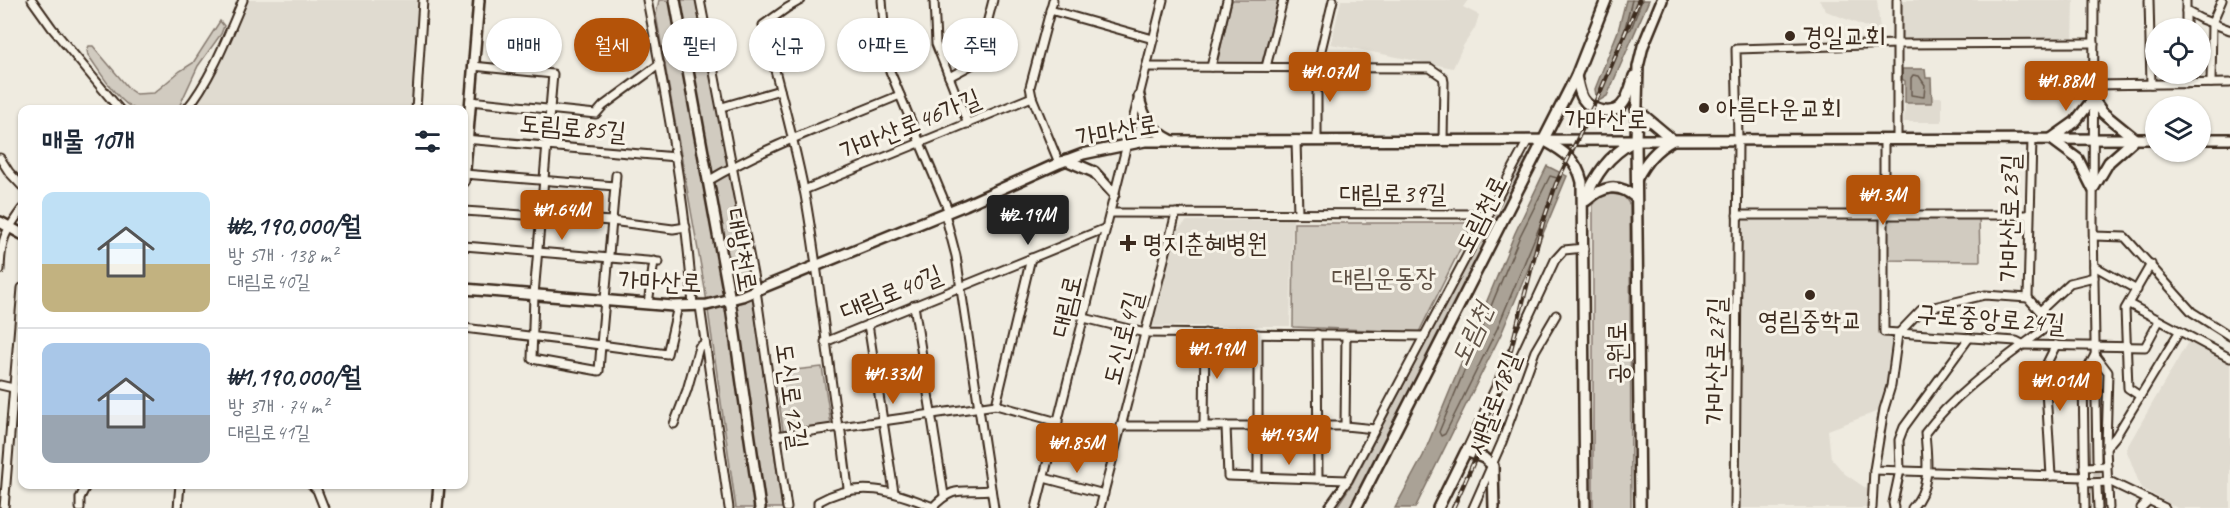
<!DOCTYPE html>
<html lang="ko">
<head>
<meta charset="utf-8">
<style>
	:root { --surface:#fff; --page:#f6f6f7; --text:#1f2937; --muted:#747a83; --line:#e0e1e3; --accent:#b45309 }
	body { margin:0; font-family:Caveat,"Poor Story",sans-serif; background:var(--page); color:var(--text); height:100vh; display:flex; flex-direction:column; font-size:22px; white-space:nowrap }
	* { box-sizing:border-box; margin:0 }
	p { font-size:20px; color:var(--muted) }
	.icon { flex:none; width:33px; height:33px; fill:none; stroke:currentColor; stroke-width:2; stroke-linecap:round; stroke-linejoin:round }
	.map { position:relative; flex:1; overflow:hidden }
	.drawer { position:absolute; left:18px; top:105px; width:450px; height:384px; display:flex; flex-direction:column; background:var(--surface); border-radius:12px; box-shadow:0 2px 4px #0004 }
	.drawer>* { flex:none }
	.guide { position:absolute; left:486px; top:18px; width:570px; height:54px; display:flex; gap:12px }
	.tools { position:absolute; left:2145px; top:18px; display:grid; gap:12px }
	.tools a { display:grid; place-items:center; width:66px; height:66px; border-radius:50%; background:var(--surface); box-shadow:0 2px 4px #0004; font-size:30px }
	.price { position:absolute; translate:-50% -51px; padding:0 14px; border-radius:6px; background:var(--accent); color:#fff; font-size:20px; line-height:39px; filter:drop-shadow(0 2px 3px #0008) }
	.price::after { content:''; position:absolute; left:50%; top:36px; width:18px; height:14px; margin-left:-9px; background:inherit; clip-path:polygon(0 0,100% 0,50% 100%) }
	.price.selected { background:#222; color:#fff }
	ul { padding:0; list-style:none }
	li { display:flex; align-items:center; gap:18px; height:150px; padding:0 24px }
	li+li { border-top:2px solid var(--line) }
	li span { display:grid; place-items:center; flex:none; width:168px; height:120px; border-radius:12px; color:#555 }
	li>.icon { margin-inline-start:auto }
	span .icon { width:72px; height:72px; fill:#fffc; stroke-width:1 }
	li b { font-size:26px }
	h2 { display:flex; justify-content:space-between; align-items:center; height:72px; padding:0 24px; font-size:26px }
	.pill { padding:0 21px; border-radius:27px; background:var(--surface); box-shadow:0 2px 4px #0004; font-size:21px; line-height:54px }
	.pill.selected { background:var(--accent); color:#fff }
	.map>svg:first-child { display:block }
	.built { fill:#e0dbd0 }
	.green { fill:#d1cbc0; stroke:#867a6f; stroke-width:1.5 }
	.water { fill:#aaa296; stroke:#7e7266; stroke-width:1.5 }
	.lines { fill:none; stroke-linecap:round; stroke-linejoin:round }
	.shore { stroke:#675a4e; stroke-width:1.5 }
	.minor-tunnel { stroke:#cbc4b9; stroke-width:7; stroke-dasharray:7 3.5; stroke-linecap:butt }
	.minor-casing { stroke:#3b2a1e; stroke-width:11 }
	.major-casing { stroke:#3b2a1e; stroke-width:14 }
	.minor { stroke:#f7f3e8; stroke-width:7 }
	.major { stroke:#f7f3e8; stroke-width:9 }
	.rail-casing { stroke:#3b2a1e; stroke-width:4.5 }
	.rail { stroke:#f7f3e8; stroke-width:2; stroke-dasharray:7; stroke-linecap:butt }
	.poi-dot { fill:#3b2a1e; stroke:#f7f3e8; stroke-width:2 }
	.labels { text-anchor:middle; stroke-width:6; stroke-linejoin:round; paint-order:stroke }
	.poi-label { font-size:26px; fill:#3b2a1e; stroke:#f7f3e8; text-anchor:start }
	.street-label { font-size:26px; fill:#3b2a1e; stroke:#f7f3e8 }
	.park-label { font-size:26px; fill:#605246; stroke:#f7f3e8 }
	.water-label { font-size:27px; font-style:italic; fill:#625448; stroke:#f7f3e8 }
</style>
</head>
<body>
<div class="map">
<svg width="2230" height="508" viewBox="0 0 2230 508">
	<rect width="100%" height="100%" fill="#efebe0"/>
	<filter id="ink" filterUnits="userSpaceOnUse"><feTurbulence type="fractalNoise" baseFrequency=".0167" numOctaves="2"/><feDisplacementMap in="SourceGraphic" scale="12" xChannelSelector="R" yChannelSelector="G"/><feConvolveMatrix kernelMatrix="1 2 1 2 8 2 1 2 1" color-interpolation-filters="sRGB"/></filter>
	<g filter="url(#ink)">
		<g class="built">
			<path d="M 248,0 L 422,0 L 412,109 L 191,110 L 235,32 Z"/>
			<path d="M 1341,0 L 1468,0 L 1463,7 L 1479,15 L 1475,28 L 1463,46 L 1453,68 L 1331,44 Z"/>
			<path d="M 1819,0 L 1877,0 L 1880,30 L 1863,26 L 1826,11 Z"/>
			<path d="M 1897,0 L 2074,0 L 2073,43 L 1897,44 Z"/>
			<path d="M 1933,97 L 1942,97 L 1942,122 L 1904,122 L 1905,104 L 1932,104 Z"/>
			<path d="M 1884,213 L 1884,332 L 1898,334 L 1884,409 L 1828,430 L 1831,458 L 1845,474 L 1873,493 L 1872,508 L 1735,508 L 1737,215 Z"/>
			<path d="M 1293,219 L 1290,326 L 1153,326 L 1178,229 L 1187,221 Z"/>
			<path d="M 2189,340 L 2230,362 L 2230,508 L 2177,508 L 2141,488 L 2126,449 Z"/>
		</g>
		<g class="green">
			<path d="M 659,0 L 697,0 L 754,305 L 782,508 L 736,508 L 705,289 L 656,15 Z"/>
			<path d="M 1232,0 L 1278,0 L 1262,63 L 1217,63 Z"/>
			<path d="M 220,21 L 224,26 L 221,34 L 198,66 L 178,109 C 165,110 147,113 135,109 C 118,103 99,70 88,55 L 87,50 L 89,46 L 93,46 L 130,90 L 136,94 L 154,93 L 180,71 L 193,63 Z"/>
			<path d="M 1522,158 L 1529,161 L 1357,497 L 1349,508 L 1336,508 L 1353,482 Z"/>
			<path d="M 1612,194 L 1624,196 L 1630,205 L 1631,508 L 1593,508 L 1593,205 L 1600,197 Z"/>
			<path d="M 1884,213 L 1979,214 L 1980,261 L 1884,260 Z"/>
			<path d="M 1294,223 L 1473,223 L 1419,332 L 1293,327 Z"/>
			<path d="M 822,367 L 831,424 L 783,430 L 775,372 Z"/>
		</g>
		<g class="water">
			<path d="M 1626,0 L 1649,0 L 1607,96 L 1597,102 L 1595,89 L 1618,31 Z"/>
			<path d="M 1902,69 L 1925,69 L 1926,78 L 1931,78 L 1932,103 L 1905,103 L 1905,81 L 1902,79 Z"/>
			<path d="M 1547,166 L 1567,176 L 1502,332 L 1415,508 L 1395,508 L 1423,456 L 1515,233 Z"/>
		</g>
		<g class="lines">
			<g class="shore">
				<path d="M 1632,0 L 1625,28 L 1628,31 L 1631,29 L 1642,0"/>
				<path d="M 1913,75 L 1919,76 L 1925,85 L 1924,97 L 1911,95 L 1911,78 Z"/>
				<path d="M 1550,176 L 1557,178 L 1558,182 L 1497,329 L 1445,434 L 1441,436 L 1439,432 L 1520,236 Z"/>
			</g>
			<path class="minor-tunnel" d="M 2097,487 L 2097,462"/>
			<g class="minor-casing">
				<g id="minor">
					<path d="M 32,0 L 52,28 L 120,110"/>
					<path d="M 647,0 C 667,102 686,203 693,306"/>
					<path d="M 700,0 L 756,290 L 787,508"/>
					<path d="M 801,0 L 787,8 L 763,25 C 778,82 794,138 805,195 C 819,272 826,350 838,427 L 841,432 L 848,488 L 847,490"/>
					<path d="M 882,0 L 887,64 L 949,212"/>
					<path d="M 934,0 L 936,44 L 968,124"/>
					<path d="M 1053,0 L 1030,87 L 1032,97 L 1059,163"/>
					<path d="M 2094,0 L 2093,222 L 2097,460"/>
					<path d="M 2149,0 L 2151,84"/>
					<path d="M 2186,0 L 2186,28"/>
					<path d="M 1050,10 L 1153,39"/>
					<path d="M 2186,11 L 2201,19 L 2230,30"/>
					<path d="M 473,66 L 553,74 L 534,295 L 532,359 L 599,371 L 601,345 L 667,354 L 678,306"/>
					<path d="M 1146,67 L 1430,68 L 1443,77 L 1444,82 L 1443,140"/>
					<path d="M 1211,67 L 1227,0"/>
					<path d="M 1266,67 L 1283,0"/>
					<path d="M 949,77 L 977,62 L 993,0"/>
					<path d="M 2211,83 L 2212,23 L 2222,0"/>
					<path d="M 2185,84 L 2185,74"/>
					<path d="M 2094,85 L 2230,83"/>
					<path d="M 470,101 L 596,114 L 603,106 L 660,64"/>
					<path d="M 722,107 L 780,90"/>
					<path d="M 186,110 C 212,78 227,37 243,0"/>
					<path d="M 416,110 L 423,0"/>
					<path d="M 464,139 L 676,157"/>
					<path d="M 1884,139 L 1884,332 L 2016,341 L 2024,345 L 2145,347 L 2159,321"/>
					<path d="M 1897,139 L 1897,0"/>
					<path d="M 1296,140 L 1298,213"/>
					<path d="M 1317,140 L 1317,67 L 1333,0"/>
					<path d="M 0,158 L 9,172 L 22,186"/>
					<path d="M 464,174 L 615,186"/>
					<path d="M 708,181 C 768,145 836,122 900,95"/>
					<path d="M 804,190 L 1032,97"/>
					<path d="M 464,211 L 611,221 L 673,229 L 686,227"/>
					<path d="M 1110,213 L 1489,214"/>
					<path d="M 945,214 L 956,256 L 994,508"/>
					<path d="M 1737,215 L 2029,215"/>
					<path d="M 2094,236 L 2125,237 L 2192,312 L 2230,336"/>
					<path d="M 464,246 L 659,262"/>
					<path d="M 2094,266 L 2137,290"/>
					<path d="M 0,270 C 1,239 4,234 22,209"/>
					<path d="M 2028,298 L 2032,139"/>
					<path d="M 648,304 L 654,261"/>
					<path d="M 2129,304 L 2230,358"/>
					<path d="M 914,305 L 944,495"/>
					<path d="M 700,306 L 729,508"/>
					<path d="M 2041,310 L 2070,283 L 2094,277"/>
					<path d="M 1084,318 L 1145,333 L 1425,336"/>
					<path d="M 868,324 L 894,492"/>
					<path d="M 464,328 L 601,345 L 616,175"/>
					<path d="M 1258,334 L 1258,477"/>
					<path d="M 1317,334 L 1318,479"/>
					<path d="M 825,342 L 1106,228"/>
					<path d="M 0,385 L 22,390"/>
					<path d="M 2140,396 L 2128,388 L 2125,309 L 2151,264"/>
					<path d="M 996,405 L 1031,258"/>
					<path d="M 674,424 L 687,390 L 699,347 L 705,343"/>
					<path d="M 1121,426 L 1345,426 L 1375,429"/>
					<path d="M 1204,426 L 1205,333"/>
					<path d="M 1226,426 L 1228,476 L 1348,480"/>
					<path d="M 1345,426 L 1346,335"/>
					<path d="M 776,436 L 996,405 L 1058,422"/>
					<path d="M 2106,448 L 2116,436 L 2179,332"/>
					<path d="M 1466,451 L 1555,260 L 1564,250 L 1584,248"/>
					<path d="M 2084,467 L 2107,466"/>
					<path d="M 1874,470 L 2084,477"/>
					<path d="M 2051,476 L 2045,373 L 2047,363 L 2056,345"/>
					<path d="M 1044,478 L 1104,494"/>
					<path d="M 2084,483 L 2111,482 L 2165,508"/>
					<path d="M 311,484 L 317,490 L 324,508"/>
					<path d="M 2097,487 L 2098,508"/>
					<path d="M 4,508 L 22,288"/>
					<path d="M 80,508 L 80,498 L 87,484"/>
					<path d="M 178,508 L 180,484"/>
					<path d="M 818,508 L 818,502 C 858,479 894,491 933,507"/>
					<path d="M 932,508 C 954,484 963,493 991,490"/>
					<path d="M 1036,508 L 1163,0"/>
					<path d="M 1100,508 L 1176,213"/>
					<path d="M 1328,508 L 1348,480 L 1528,140"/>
					<path d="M 1473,508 L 1502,442 L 1535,351 L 1556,315"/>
					<path d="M 1735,508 L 1738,139 L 1736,49 L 1897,44 L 2094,43"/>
					<path d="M 1872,508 L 1874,470 L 1884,409 L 1891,386 L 1898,334 L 1921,310 L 1985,295 L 2028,298 L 2051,324 C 2009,356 1956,391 1925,433 C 1927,459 1932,487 1912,508"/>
					<path d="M 1894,508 L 1893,503 L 1900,470 L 1899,440 L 1904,427 L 1969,338"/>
					<path d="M 2085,508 L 2083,377 L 2095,355 L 2108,372 L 2106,448 L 2109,508"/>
					<path d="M 2141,508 L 2149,500"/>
				</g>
			</g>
			<g class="major-casing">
				<g id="major">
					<path d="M 675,0 L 730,300 L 760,508"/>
					<path d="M 1576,76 C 1578,84 1579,92 1583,99 C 1590,110 1611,116 1621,106 C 1628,99 1631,86 1634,76"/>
					<path d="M 1139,96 C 1142,117 1152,131 1171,140"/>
					<path d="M 2093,99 L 2103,113 L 2135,139 L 2109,162 L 2093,189 L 2078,159 L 2051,139 L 2075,122 Z"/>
					<path d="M 1636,109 L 1673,140 C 1656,149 1646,161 1637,178"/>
					<path d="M 2200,139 L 2230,139"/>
					<path d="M 1545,141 C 1564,151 1577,160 1582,182 L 1585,508"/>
					<path d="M 1066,160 L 1094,172 L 1114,194"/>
					<path d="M 464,181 L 479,0"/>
					<path d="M 1584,201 C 1596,174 1608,156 1634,141"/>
					<path d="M 1586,201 C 1603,186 1618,182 1636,198"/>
					<path d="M 0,222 L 22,234"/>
					<path d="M 464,289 L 673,306 L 707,305 L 742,296 L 965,205 L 1059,163 L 1083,154 L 1145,141 L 2156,139"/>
					<path d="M 437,508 L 439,484"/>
					<path d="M 1356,508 L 1576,76 L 1606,0"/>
					<path d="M 1438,508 L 1466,451 L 1484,458 L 1493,466 L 1494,508"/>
					<path d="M 1640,508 L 1636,140 L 1638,67 L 1643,46 L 1662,0"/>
				</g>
			</g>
			<use href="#minor" class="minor"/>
			<use href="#major" class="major"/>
			<g class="rail-casing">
				<path id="rail" d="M 1453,508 L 1480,448 L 1502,385 L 1543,222 L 1556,184 L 1601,90 L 1639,0"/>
			</g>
			<use href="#rail" class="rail"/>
		</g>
	</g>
	<g class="poi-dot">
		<circle cx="1790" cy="36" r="6"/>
		<circle cx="1704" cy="108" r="6"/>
		<path d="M1125 234h6v6h6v6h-6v6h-6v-6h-6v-6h6z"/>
		<circle cx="1810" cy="295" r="6"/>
	</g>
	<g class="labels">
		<g class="poi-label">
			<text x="1802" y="45">경일교회</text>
			<text x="1716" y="117">아름다운교회</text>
			<text x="1142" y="252">명지춘혜병원</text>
			<text x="1810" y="329" text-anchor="middle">영림중학교</text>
		</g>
		<g class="street-label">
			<text x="1606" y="128">가마산로</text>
			<text transform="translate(910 124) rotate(-22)" y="9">가마산로46가길</text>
			<text transform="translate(573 127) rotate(5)" y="9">도림로85길</text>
			<text transform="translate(1117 130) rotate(-10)" y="9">가마산로</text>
			<text x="1393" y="202">대림로39길</text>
			<text transform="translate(1481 214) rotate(-63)" y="9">도림천로</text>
			<text transform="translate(2009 218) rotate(-89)" y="9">가마산로23길</text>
			<text transform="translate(742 250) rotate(80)" y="9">대방천로</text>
			<text transform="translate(660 281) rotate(2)" y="9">가마산로</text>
			<text transform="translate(891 292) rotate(-22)" y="9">대림로40길</text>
			<text transform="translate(1066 306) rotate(-77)" y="9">대림로</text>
			<text transform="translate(1991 318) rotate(4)" y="9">구로중앙로24길</text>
			<text transform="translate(1122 338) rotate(-76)" y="9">도신로4길</text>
			<text transform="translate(1617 353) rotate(-91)" y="9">공원로</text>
			<text transform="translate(1715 361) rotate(-89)" y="9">가마산로27길</text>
			<text transform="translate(792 396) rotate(82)" y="9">도신로12길</text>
			<text transform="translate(1493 403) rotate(-69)" y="9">새말로18길</text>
		</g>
		<g class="park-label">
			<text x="1384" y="286">대림운동장</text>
		</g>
		<g class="water-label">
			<text transform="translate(1471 334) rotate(-66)" y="9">도림천</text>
		</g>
	</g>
</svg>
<div class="tools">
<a><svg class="icon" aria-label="locate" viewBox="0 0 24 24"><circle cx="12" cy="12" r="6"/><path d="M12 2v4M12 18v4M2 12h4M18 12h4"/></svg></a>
<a><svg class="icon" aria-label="layers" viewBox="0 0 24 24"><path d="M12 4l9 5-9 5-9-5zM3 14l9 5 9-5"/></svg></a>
</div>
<b class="price" style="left:1330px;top:103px">₩1.07M</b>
<b class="price" style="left:2066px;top:112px">₩1.88M</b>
<b class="price" style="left:1883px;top:226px">₩1.3M</b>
<b class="price" style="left:562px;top:241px">₩1.64M</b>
<b class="price selected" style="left:1028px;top:246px">₩2.19M</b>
<b class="price" style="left:1217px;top:380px">₩1.19M</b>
<b class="price" style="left:893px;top:405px">₩1.33M</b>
<b class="price" style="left:2060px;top:412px">₩1.01M</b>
<b class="price" style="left:1289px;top:466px">₩1.43M</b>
<b class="price" style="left:1077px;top:474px">₩1.85M</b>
<div class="guide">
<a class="pill">매매</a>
<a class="pill selected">월세</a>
<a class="pill">필터</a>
<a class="pill">신규</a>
<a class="pill">아파트</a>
<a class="pill">주택</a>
</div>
<section class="drawer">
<h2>매물 10개<svg class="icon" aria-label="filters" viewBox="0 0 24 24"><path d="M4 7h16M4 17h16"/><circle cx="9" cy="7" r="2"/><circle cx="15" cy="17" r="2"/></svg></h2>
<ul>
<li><span style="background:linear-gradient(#bfe0f5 60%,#c2b280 0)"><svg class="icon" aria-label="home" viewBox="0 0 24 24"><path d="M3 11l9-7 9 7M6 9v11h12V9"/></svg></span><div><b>₩2,190,000/월</b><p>방 5개 · 138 m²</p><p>대림로40길</p></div></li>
<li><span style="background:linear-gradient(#a9c7e8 60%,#9aa5b1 0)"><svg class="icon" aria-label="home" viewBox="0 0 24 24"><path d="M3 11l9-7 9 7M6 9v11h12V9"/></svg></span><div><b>₩1,190,000/월</b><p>방 3개 · 74 m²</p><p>대림로41길</p></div></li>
</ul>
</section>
</div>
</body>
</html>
